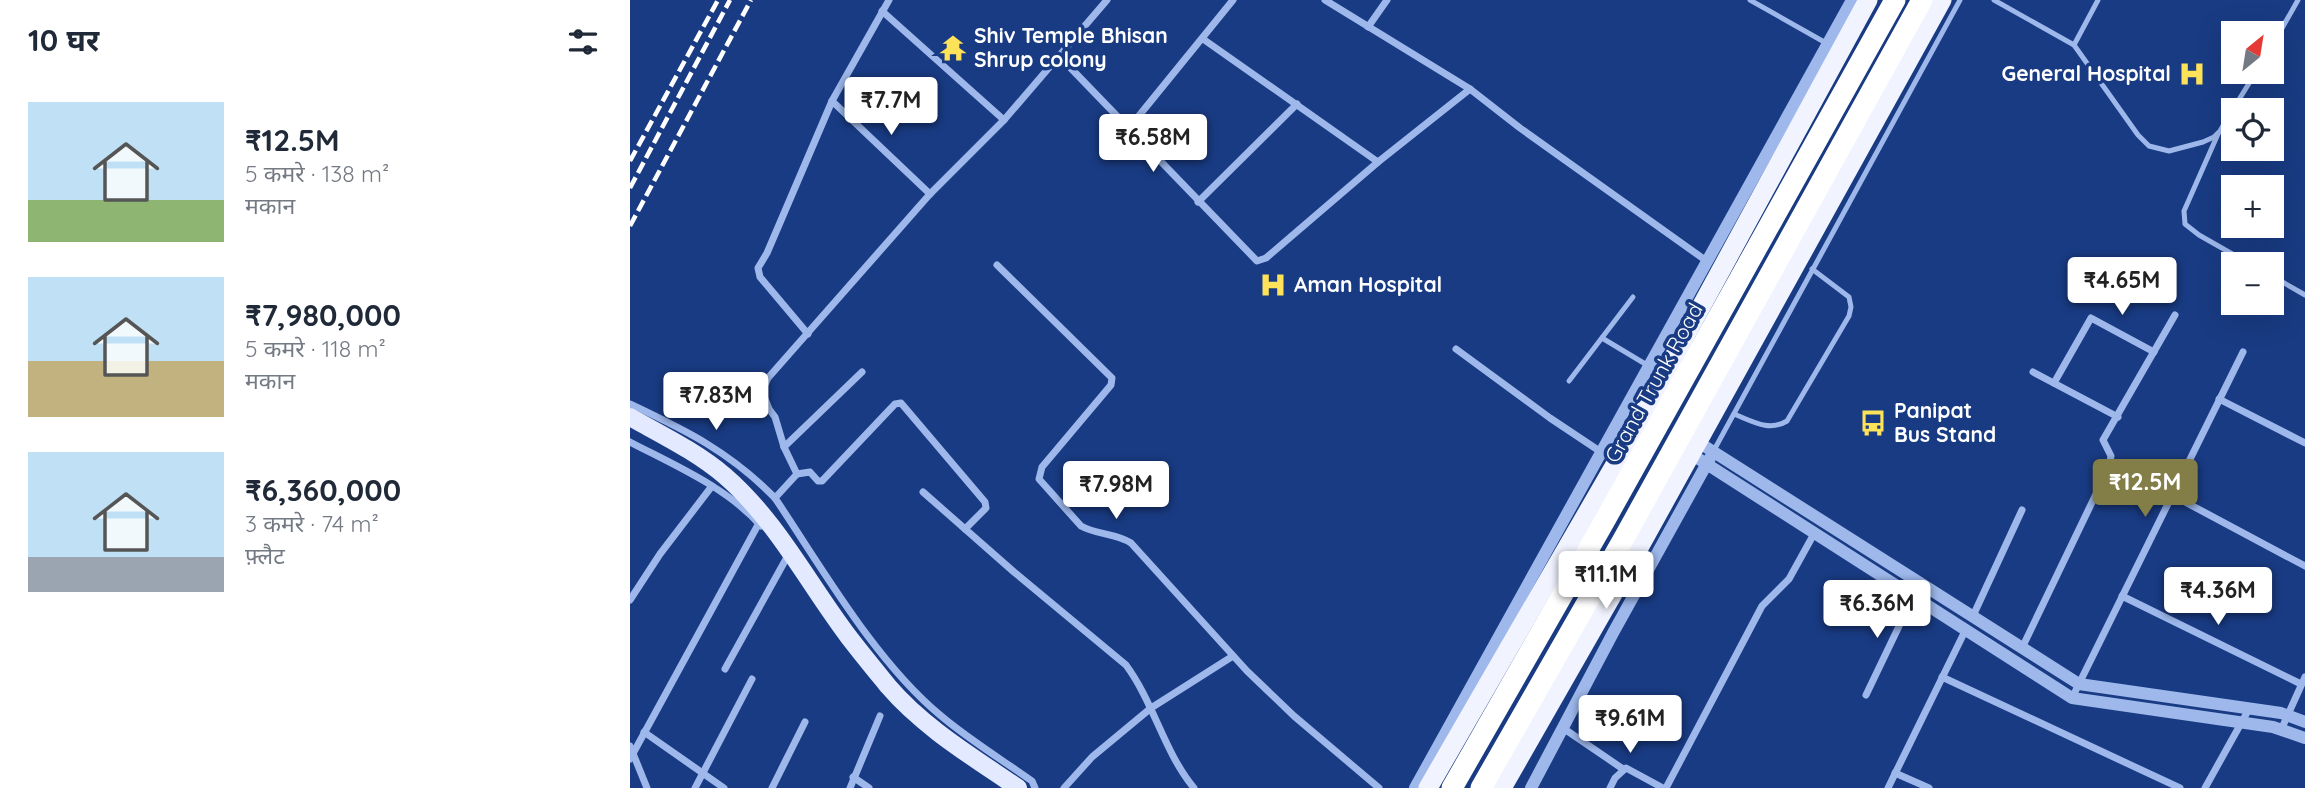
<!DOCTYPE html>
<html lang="hi">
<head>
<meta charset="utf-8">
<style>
	:root { --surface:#fff; --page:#f6f6f7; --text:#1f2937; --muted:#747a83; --accent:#837d47 }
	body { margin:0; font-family:Quicksand,"Noto Sans Devanagari",sans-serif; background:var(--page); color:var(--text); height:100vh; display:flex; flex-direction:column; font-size:26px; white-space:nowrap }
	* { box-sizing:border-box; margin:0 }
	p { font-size:23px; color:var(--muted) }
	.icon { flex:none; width:38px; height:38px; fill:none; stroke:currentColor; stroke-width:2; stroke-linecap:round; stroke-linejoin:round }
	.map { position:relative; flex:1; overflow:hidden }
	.details { display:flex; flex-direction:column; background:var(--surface); width:630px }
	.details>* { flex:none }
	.needle { width:46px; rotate:30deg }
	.fabs { position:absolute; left:1591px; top:21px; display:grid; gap:14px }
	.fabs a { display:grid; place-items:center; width:63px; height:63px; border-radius:0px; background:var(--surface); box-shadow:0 7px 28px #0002; font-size:35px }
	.price { position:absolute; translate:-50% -60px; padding:0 16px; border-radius:7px; background:#fff; color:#222; font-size:23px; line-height:46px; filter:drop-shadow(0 2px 4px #0008) }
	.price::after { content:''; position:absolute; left:50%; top:42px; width:21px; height:16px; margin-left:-10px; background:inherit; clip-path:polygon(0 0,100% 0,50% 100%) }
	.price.on { background:var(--accent); color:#fff }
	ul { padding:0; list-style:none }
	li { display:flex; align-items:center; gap:21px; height:175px; padding:0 28px }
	li span { display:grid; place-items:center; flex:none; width:196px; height:140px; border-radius:0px; color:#555 }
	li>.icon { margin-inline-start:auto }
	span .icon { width:84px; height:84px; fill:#fffc; stroke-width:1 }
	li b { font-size:30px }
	h2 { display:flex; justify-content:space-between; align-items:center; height:84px; padding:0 28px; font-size:30px }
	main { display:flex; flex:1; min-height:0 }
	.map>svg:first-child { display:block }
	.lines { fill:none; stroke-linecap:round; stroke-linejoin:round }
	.service { stroke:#9eb8eb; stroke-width:5 }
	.minor { stroke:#9eb8eb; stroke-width:7 }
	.tertiary { stroke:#9eb8eb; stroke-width:12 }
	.primary { stroke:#e3eaff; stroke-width:18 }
	.trunk { stroke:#f1f4ff; stroke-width:19 }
	.rail { stroke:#fff; stroke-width:4.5; stroke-dasharray:12 5; stroke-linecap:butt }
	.motorway-bridge { stroke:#fff; stroke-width:21 }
	.labels { text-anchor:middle; stroke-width:7; stroke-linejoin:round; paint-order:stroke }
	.poi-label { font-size:21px; font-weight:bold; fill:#fff; stroke:#193b83; text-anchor:start }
	.street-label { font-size:21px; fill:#fff; stroke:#193b83 }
</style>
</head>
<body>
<main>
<section class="details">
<h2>10 घर<svg class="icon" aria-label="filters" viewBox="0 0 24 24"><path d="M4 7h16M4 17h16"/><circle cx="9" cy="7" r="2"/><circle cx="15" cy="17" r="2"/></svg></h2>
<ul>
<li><span style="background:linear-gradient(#bfe0f5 70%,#8fb573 0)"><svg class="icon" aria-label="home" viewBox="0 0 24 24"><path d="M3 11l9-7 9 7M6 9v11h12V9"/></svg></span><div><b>₹12.5M</b><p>5 कमरे · 138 m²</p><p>मकान</p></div></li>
<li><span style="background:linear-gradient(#bfe0f5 60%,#c2b280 0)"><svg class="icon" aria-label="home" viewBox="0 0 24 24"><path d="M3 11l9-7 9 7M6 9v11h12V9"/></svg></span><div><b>₹7,980,000</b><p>5 कमरे · 118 m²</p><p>मकान</p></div></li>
<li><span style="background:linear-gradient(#bfe0f5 75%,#9aa5b1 0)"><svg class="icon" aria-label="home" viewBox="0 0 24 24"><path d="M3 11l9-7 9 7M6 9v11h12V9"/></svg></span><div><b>₹6,360,000</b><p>3 कमरे · 74 m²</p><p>फ़्लैट</p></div></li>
</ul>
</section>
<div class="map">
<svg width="1675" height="788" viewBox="0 0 1675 788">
	<rect width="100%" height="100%" fill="#193b83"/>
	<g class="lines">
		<g class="service">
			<path d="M 1120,0 L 1196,43"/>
			<path d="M 1364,0 L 1444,45 L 1508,135 L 1519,146 L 1539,151 L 1573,142 L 1584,137 L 1590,131 L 1598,117"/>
			<path d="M 1444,45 L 1468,0"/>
			<path d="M 1642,46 L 1668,0"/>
			<path d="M 1605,106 L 1626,72"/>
			<path d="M 1588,134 L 1554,211 L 1555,224 L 1569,235 L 1620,264"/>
			<path d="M 1642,276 L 1675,295"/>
			<path d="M 972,338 L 1017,365"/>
			<path d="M 939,381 L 1003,297"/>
			<path d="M 1104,414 C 1122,421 1139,432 1157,421 L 1219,316 L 1221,307 L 1219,297 L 1182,269"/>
			<path d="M 1083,452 L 1330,0"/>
		</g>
		<g class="minor">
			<path d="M 695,0 L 840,89 L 890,128 L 1078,262"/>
			<path d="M 252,11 L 374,120"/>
			<path d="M 738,27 L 757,0"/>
			<path d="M 573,39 L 748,162"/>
			<path d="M 430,57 L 627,261 L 636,258 L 748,162 L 840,89"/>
			<path d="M 202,101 L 300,194"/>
			<path d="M 499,128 L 603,0"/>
			<path d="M 568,202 L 667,104"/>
			<path d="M 367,265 L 482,378 L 481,385 L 412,467 L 409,479 L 451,526 C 467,535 486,533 501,543 L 617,671 L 664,716 L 749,788"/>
			<path d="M 178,334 L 130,277 L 128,268 L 137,253 L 202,101 L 259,0"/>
			<path d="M 826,349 L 920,418 L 986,462"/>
			<path d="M 1403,372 L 1488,417"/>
			<path d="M 1424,383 L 1461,318 L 1524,352"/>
			<path d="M 1589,399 L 1675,443"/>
			<path d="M 0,404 C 57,431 100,452 145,498"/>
			<path d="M 0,442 C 44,465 98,488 131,526"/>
			<path d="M 154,447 L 232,372"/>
			<path d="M 167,474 L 180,472 L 188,481 L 192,481 L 265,404 L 271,403 L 355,502 L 356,508 L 335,529"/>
			<path d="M 293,492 L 384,572 L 496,665 C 524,703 534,752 564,788"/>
			<path d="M 1542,495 L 1675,566"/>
			<path d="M 1492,596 L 1671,684"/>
			<path d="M 0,600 L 30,554 L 82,486"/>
			<path d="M 1342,618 L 1392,510"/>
			<path d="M 1392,648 L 1479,467 L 1481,456 L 1473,440 L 1545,315"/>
			<path d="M 95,669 L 156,559"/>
			<path d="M 1312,677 L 1550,788"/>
			<path d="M 1236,695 L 1283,597"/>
			<path d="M 1442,698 L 1613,352"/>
			<path d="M 933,728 L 993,769"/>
			<path d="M 1651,730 L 1675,677"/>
			<path d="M 14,732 L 94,788"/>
			<path d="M 0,746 L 17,788"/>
			<path d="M 0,759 L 129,523"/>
			<path d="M 1265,773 L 1299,788"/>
			<path d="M 223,777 L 239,788"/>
			<path d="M 65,788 L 122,679"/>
			<path d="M 142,788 L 175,722"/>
			<path d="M 220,788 L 250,716"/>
			<path d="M 405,788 L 402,781 C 371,759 338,739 310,715 C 245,661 192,568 145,498 L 167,474 L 154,447 L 145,417 L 139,409 L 132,391 L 138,378 L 300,194 L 374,120 L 477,0"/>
			<path d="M 434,788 L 462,757 L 521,708 L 603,656"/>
			<path d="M 980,788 L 985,778 L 996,768 L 1033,788"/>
			<path d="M 1036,788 L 1132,606 L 1159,579 L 1185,532"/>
			<path d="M 1258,788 L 1336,629"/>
			<path d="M 1575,788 L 1619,709"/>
		</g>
		<g class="tertiary">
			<path d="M 1068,442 L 1449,684 L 1651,713 L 1675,722"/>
			<path d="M 1061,454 L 1442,698 L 1643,727 L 1675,738"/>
			<path d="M 785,788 L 1222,0"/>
			<path d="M 901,788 L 983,633 L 1080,458"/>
		</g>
		<path class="primary" d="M 0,417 C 32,435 67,452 95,476 C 146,520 178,583 218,636 C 231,653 245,670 258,686 C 294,728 343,757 388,788"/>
		<g class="trunk">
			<path d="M 798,788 L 986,463 L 1238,0"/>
			<path d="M 872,788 L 1000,564 L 1312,0"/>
		</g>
		<g class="rail">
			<path d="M 0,161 L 88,0"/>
			<path d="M 0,188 L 100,0"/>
			<path d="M 0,226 L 121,0"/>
		</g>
		<g class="motorway-bridge">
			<path d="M 822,788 L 974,522 L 1265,0"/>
			<path d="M 851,788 L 994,538 L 1292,0"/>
		</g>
	</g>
	<defs>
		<g id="temple-bare" transform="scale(2.1)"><path d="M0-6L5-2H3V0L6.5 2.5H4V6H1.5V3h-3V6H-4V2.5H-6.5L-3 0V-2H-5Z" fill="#fee35a" stroke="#193b83" stroke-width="2.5" paint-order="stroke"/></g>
		<g id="hospital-bare" transform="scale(2.1)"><path d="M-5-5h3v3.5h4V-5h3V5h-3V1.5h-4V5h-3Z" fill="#fee35a" stroke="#193b83" stroke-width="2.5" paint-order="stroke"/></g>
		<g id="bus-bare" transform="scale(2.1)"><path d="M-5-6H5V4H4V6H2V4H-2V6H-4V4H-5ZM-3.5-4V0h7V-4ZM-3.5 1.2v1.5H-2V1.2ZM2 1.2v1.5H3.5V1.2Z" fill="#fee35a" stroke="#193b83" stroke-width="2.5" paint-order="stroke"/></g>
	</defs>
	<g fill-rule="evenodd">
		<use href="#temple-bare" x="323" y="48"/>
		<use href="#hospital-bare" x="1562" y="74"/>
		<use href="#hospital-bare" x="643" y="285"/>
		<use href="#bus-bare" x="1243" y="423"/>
	</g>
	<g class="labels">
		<g class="poi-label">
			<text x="344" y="43">Shiv Temple Bhisan<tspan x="344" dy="24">Shrup colony</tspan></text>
			<text x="1541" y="81" text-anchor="end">General Hospital</text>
			<text x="664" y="292">Aman Hospital</text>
			<text x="1264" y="418">Panipat<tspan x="1264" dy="24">Bus Stand</tspan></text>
		</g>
		<g class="street-label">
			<text transform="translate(1024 383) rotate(-61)" y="7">Grand Trunk Road</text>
		</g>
	</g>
</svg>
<div class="fabs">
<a><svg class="needle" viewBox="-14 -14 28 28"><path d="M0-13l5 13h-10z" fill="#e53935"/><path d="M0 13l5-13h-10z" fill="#747a83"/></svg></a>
<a><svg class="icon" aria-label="locate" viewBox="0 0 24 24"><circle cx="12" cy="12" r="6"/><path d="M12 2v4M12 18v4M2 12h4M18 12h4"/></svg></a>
<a>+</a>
<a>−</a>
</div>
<b class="price" style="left:261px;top:137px">₹7.7M</b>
<b class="price" style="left:523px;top:174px">₹6.58M</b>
<b class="price" style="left:1492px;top:317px">₹4.65M</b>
<b class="price" style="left:86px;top:432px">₹7.83M</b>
<b class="price on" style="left:1515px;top:519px">₹12.5M</b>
<b class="price" style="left:486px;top:521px">₹7.98M</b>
<b class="price" style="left:976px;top:611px">₹11.1M</b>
<b class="price" style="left:1588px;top:627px">₹4.36M</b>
<b class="price" style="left:1247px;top:640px">₹6.36M</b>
<b class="price" style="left:1000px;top:755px">₹9.61M</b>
</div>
</main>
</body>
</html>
